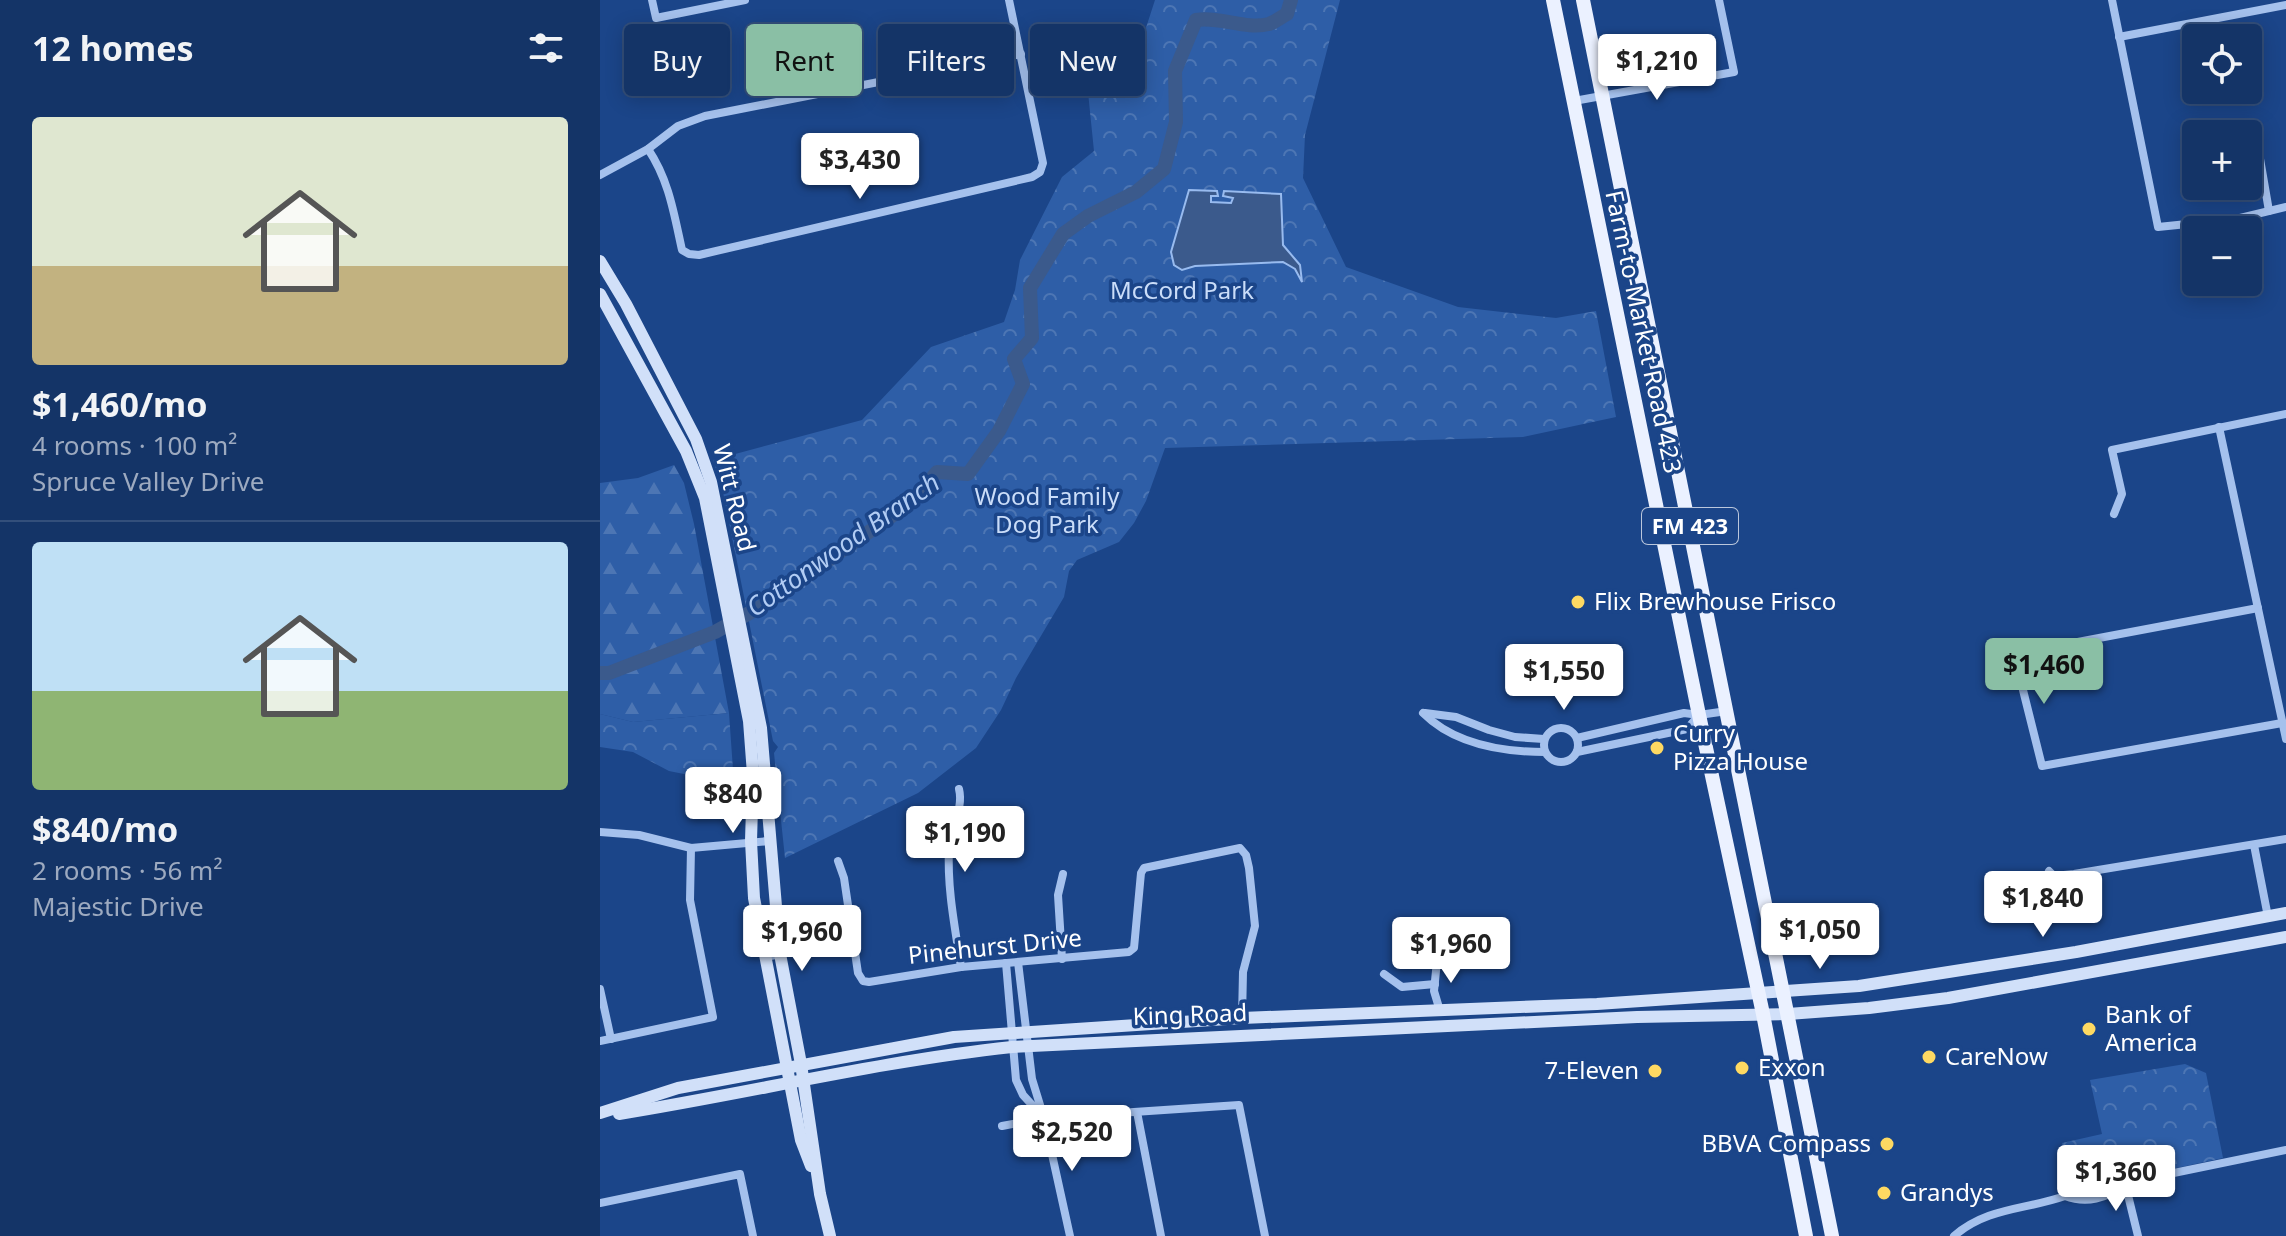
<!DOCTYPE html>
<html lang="en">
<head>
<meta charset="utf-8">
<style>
	:root { --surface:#143467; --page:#213f70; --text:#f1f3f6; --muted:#9daac0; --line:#334f7b; --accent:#8abfa5 }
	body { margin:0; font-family:"Noto Sans",sans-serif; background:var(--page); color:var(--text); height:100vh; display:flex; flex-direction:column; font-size:30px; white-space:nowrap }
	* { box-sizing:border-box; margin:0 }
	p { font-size:26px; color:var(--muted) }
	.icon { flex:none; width:44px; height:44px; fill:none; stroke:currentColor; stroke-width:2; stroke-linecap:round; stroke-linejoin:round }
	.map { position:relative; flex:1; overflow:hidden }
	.drawer { display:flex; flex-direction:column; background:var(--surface); width:600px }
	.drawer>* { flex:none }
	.guide { position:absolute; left:24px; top:24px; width:760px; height:72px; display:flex; gap:16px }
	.buttons { position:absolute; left:1582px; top:24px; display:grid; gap:16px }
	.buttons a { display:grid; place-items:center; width:80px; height:80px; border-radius:8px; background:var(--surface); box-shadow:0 4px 20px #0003,0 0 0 2px var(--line); font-size:40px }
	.price { position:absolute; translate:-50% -68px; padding:0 18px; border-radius:8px; background:#fff; color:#222; font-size:26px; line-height:52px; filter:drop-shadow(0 2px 4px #0008) }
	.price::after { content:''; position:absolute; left:50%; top:48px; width:24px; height:18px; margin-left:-12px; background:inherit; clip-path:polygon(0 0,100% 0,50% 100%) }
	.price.on { background:var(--accent); color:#111 }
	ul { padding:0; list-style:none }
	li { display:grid; align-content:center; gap:16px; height:424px; padding:0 32px }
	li+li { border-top:2px solid var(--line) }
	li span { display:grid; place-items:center; height:248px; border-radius:8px; color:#555 }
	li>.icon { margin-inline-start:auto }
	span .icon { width:144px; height:144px; fill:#fffc; stroke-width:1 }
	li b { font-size:34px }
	h2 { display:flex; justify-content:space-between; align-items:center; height:96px; padding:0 32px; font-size:34px }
	.chip { padding:0 28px; border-radius:8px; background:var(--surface); box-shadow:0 4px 20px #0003,0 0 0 2px var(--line); font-size:28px; line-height:72px }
	.chip.on { background:var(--accent); color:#111 }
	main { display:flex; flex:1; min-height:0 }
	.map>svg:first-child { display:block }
	.forest { fill:url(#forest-firs) }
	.park { fill:url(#park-crowns) }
	.water { fill:#3b5a8c; stroke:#98bbef; stroke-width:2 }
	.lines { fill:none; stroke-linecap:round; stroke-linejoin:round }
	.river { stroke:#3b5a8c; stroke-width:14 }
	.street { stroke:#a5c1ed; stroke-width:8 }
	.secondary { stroke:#d1e0f9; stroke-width:12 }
	.primary { stroke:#ebf1ff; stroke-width:14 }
	.poi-dot { fill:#fed962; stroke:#1b4589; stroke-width:3 }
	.labels { text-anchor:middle; stroke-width:7; stroke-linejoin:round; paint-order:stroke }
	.shield { fill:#1b4589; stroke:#bbc7dc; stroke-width:2 }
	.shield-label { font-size:22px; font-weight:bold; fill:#fff }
	.park-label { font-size:24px; fill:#caddf9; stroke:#1b4589 }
	.street-label { font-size:24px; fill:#fff; stroke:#1b4589 }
	.poi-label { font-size:24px; fill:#fff; stroke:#1b4589; text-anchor:start }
	.water-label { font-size:26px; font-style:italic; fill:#b1ccf4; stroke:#1b4589 }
</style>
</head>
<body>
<main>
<section class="drawer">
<h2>12 homes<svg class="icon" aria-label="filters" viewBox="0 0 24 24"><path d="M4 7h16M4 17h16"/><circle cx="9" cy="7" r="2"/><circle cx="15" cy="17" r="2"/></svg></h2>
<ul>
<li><span style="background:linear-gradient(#dfe7d0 60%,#c2b280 0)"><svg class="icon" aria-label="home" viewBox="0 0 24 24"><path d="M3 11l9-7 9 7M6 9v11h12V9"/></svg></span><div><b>$1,460/mo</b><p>4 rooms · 100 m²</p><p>Spruce Valley Drive</p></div></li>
<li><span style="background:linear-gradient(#bfe0f5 60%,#8fb573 0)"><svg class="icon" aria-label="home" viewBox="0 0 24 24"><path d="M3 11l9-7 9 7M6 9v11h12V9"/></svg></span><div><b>$840/mo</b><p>2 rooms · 56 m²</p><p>Majestic Drive</p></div></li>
</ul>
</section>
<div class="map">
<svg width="1686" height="1236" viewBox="0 0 1686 1236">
	<defs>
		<pattern id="forest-firs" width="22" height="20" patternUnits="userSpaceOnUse" patternTransform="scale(2)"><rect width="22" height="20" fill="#2e5ea7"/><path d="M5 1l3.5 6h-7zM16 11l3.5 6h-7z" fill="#4d76b4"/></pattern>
		<pattern id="park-crowns" width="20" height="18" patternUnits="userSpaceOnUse" patternTransform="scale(2)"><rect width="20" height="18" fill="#2e5ea7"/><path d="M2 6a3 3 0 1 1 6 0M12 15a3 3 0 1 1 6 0" fill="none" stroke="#4d76b4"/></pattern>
	</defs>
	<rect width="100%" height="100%" fill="#1b4589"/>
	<path class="forest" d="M 74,465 L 84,483 L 94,524 L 129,713 L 33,722 L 0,714 L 0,483 L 38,478 Z"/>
	<g class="park">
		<path d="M 555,0 L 740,0 L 705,135 L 703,178 L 746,267 L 858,307 L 956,318 L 996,311 L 1016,417 L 923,437 L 565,448 L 546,501 L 534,523 L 519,542 L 477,560 L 469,571 L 464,597 L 416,678 L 401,710 L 376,748 L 318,793 L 185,858 L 174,753 L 178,747 L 173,741 L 123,492 L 127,482 L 119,478 L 113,460 L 262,420 L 331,347 L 404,322 L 415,290 L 420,260 L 462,177 L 494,151 L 488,92 L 537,79 L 533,52 L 544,34 Z"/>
		<path d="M 129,713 L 134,784 L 69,771 L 33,752 L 0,747 L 0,714 L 33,722 Z"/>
		<path d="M 1585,1064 L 1606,1073 L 1623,1158 L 1539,1176 L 1515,1175 L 1470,1187 L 1462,1143 L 1502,1134 L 1490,1080 Z"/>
	</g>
	<path class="water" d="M 589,190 L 617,191 L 618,196 L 611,196 L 611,202 L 631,203 L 633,198 L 623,196 L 624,191 L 681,194 L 683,245 L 700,265 L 702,282 L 695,269 L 683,262 L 595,266 L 582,270 L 574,265 L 571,252 Z"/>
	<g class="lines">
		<path class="river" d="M 0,673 L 9,673 L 115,632 L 162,606 L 312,502 L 337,472 L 368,474 L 399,431 L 423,384 L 414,359 L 432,338 L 430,288 L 463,234 L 488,216 L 536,192 L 564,169 L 576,122 L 575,71 L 596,20 C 620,16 645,30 669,24 C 675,22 681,17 687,14 L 691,0"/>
		<g class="street">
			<path d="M 52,0 L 56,18 L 145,0"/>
			<path d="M 1512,0 L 1558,227 L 1636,219 L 1686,207"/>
			<path d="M 1519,37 L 1686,5"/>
			<path d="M 974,101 L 1134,72 L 1119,0"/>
			<path d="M 1654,124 L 1669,211"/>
			<path d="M 48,149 C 69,180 74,214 82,250 L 89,254 L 99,255 L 432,177 L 440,172 L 443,163 L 409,0"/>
			<path d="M 0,175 L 48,149 L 78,126 L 105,116 L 421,54"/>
			<path d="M 1619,427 L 1686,739"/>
			<path d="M 1514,514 L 1522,494 L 1512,450 L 1686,414"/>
			<path d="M 1658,608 L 1414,654 L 1442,766 L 1682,723"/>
			<path d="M 823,713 C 854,744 903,752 945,752"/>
			<path d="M 825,713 L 856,717 L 889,730 L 915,737 L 944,739"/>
			<circle cx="961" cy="745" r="17"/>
			<path d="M 977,738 L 1084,713 L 1099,715 L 1127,711"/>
			<path d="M 977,752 L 1087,729 L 1098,716"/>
			<path d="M 359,789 C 364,809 350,829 349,849 C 347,888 355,928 361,967"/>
			<path d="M 0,832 L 39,835 L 91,848 L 169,841"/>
			<path d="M 1654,845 L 1668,917"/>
			<path d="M 238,861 L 244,878 L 258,973 L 263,981 L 269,982 L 361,967 L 529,952 L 534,948 L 541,873 L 544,868 L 640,848 L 646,855 L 649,868 L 655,926 L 643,972 L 642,1018"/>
			<path d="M 1449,871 L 1454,876 L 1474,874 L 1686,839"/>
			<path d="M 165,957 L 251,941"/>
			<path d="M 462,959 L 458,895 L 463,874"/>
			<path d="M 837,961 L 834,991 L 840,1011"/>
			<path d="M 406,963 L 416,1080 L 423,1095 L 444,1118 L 432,1079 L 418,962"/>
			<path d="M 784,974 L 802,987 L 835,984"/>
			<path d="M 0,989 L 11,1039"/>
			<path d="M 0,1041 L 113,1017 L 90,900 L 91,848"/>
			<path d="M 537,1112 L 561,1236"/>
			<path d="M 444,1118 L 470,1236"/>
			<path d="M 402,1126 L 444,1118 L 639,1105 L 665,1236"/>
			<path d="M 1525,1183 L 1538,1236"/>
			<path d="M 1465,1196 C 1486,1204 1507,1199 1524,1184"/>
			<path d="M 0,1203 L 140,1174 L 153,1236"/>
			<path d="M 1354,1236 C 1388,1207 1425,1210 1465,1196 C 1471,1194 1476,1190 1482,1187 C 1495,1182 1511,1183 1525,1183 L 1686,1150"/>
		</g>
		<g class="secondary">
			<path d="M 0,261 L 26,304 L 96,439 L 111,482 L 161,728 L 180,954 L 201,1064 L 220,1194 L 230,1236"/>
			<path d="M 0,294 L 86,451 L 105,498 L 149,721 L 153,774 L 151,841 L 154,898 L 201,1140 L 211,1166"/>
			<path d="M 0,1113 L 78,1088 L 354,1037 L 642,1018 L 997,1004 L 1259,986 L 1476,952 L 1686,913"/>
			<path d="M 19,1114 C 150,1093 280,1061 412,1047 L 1037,1017 L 1188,1014 L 1269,1008 L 1348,998 L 1686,937"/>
		</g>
		<g class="primary">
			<path d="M 953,0 L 1099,715 L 1163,1014 L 1206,1236"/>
			<path d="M 983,0 L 1232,1236"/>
		</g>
	</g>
	<g class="poi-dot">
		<circle cx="978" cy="602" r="8"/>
		<circle cx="1057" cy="748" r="8"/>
		<circle cx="1489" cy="1029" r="8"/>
		<circle cx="1329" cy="1057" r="8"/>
		<circle cx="1142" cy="1068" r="8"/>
		<circle cx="1055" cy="1071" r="8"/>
		<circle cx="1287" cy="1144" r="8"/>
		<circle cx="1284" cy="1193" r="8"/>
	</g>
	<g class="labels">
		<rect class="shield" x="1042" y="508" width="96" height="36" rx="6"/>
		<g class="shield-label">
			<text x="1090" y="534">FM 423</text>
		</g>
		<g class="park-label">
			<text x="582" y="299">McCord Park</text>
			<text x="447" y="505">Wood Family<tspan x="447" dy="28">Dog Park</tspan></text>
		</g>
		<g class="street-label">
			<text transform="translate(1043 332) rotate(78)" y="8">Farm-to-Market Road 423</text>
			<text transform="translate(134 498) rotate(76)" y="8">Witt Road</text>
			<text transform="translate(395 947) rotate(-6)" y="8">Pinehurst Drive</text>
			<text transform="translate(590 1015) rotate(-2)" y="8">King Road</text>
		</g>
		<g class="poi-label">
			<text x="994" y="610">Flix Brewhouse Frisco</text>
			<text x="1073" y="742">Curry<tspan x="1073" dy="28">Pizza House</tspan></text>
			<text x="1505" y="1023">Bank of<tspan x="1505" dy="28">America</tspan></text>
			<text x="1345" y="1065">CareNow</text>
			<text x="1158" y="1076">Exxon</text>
			<text x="1039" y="1079" text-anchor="end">7-Eleven</text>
			<text x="1271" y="1152" text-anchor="end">BBVA Compass</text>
			<text x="1300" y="1201">Grandys</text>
		</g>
		<g class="water-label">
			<text transform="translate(243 545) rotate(-35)" y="9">Cottonwood Branch</text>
		</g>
	</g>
</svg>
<div class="buttons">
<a><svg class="icon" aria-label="locate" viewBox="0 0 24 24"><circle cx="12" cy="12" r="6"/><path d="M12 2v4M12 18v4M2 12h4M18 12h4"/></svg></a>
<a>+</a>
<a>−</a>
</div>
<b class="price" style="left:1057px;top:102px">$1,210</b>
<b class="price" style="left:260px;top:201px">$3,430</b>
<b class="price on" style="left:1444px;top:706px">$1,460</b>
<b class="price" style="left:964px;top:712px">$1,550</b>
<b class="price" style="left:133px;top:835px">$840</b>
<b class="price" style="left:365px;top:874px">$1,190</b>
<b class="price" style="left:1443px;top:939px">$1,840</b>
<b class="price" style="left:1220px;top:971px">$1,050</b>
<b class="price" style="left:202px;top:973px">$1,960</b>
<b class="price" style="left:851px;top:985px">$1,960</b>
<b class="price" style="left:472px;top:1173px">$2,520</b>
<b class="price" style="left:1516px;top:1213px">$1,360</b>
<div class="guide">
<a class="chip">Buy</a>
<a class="chip on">Rent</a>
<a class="chip">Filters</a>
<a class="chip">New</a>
</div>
</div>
</main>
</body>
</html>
